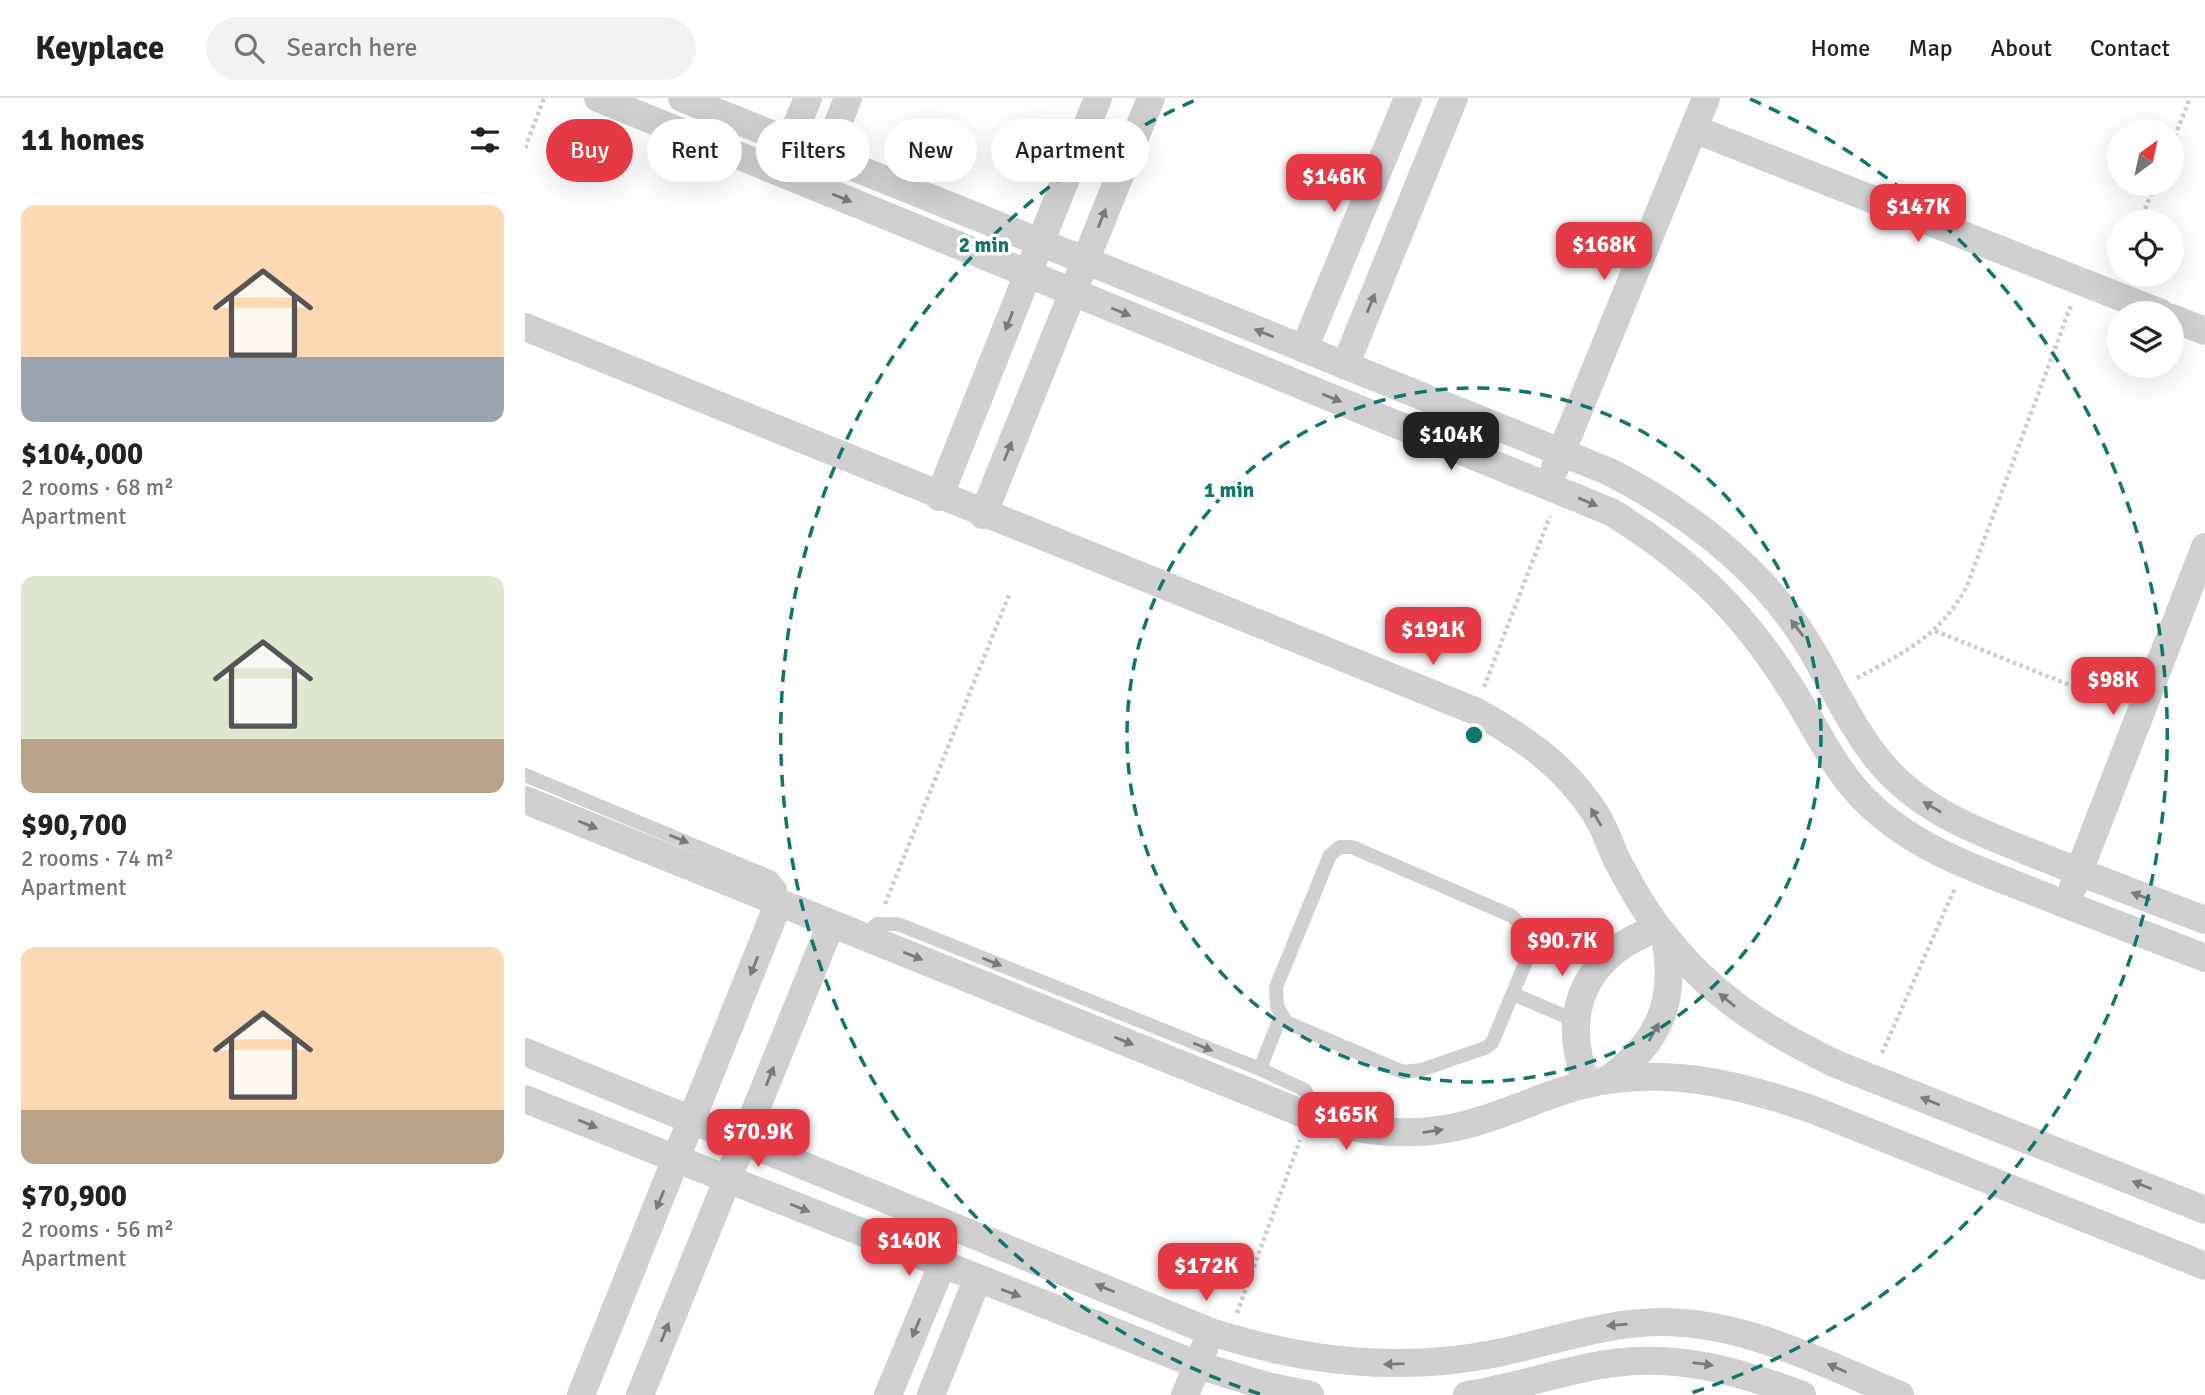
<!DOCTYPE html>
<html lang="en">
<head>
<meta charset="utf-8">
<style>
	:root { --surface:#fff; --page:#f2f2f2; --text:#222; --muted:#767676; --line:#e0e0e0; --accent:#e63946 }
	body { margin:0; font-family:Signika,sans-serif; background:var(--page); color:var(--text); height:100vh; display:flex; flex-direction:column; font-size:26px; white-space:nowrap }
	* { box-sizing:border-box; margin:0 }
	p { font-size:23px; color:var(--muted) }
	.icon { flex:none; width:38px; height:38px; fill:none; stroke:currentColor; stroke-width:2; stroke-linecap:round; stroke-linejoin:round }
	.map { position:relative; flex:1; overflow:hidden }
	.drawer { display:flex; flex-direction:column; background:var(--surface); width:525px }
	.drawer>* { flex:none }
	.guide { position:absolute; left:21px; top:21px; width:665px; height:63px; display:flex; gap:14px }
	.needle { width:46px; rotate:33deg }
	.controls { position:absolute; left:1582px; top:21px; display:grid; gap:14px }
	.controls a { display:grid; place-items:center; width:77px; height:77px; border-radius:50%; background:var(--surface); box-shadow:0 7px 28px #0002; font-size:35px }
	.price { position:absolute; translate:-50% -60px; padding:0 16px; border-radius:14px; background:var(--accent); color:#fff; font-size:23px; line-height:46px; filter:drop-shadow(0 2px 4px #0008) }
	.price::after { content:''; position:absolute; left:50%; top:42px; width:21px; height:16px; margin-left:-10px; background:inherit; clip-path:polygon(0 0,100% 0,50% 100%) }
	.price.on { background:#222; color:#fff }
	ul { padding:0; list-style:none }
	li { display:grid; align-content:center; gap:14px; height:371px; padding:0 21px }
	li span { display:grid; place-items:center; height:217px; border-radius:14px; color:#555 }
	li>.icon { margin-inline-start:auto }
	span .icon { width:126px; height:126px; fill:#fffc; stroke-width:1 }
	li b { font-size:30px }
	h2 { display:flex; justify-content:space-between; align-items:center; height:84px; padding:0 21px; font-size:30px }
	.chip { padding:0 24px; border-radius:32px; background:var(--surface); box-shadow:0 7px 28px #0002; font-size:24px; line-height:63px }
	.chip.on { background:var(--accent); color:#fff }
	header { display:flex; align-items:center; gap:42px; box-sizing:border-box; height:98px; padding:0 35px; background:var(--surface); border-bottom:2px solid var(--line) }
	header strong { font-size:33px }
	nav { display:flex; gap:38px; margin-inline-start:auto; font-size:24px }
	.search { width:490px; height:63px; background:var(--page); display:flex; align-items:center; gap:18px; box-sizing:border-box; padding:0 24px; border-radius:38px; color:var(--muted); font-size:26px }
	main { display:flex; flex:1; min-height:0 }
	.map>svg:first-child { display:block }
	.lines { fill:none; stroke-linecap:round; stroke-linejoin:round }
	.path { stroke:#cdcdcd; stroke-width:4.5; stroke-dasharray:3.5 3.5; stroke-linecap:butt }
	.lane { stroke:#d0d0d0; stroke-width:14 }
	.street { stroke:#d0d0d0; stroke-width:28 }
	.oneway { fill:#7a7a7a }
	.ring { fill:none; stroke:#0f766e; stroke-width:3.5; stroke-dasharray:12 9 }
	.centre { fill:#0f766e; stroke:#fff; stroke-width:3.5 }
	.ring-label { font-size:21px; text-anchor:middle; font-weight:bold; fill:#0f766e; stroke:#fff; stroke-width:7; stroke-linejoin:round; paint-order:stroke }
</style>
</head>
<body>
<header>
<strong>Keyplace</strong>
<div class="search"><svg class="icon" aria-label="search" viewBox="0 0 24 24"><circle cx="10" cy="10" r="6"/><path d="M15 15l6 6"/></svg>Search here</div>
<nav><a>Home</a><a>Map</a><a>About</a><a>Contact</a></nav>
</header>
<main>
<section class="drawer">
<h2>11 homes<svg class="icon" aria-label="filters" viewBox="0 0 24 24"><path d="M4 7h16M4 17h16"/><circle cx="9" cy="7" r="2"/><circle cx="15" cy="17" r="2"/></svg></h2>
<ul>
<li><span style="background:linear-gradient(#ffd9b3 70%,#9aa5b1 0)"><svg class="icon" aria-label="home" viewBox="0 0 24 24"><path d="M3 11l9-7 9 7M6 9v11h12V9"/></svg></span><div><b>$104,000</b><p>2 rooms · 68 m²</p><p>Apartment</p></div></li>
<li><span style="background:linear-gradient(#dfe7d0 75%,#b9a48a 0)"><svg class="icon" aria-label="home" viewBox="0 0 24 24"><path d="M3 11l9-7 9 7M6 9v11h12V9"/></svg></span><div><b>$90,700</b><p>2 rooms · 74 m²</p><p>Apartment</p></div></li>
<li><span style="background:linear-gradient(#ffd9b3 75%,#b9a48a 0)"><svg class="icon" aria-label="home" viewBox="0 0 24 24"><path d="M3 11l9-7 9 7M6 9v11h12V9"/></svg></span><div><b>$70,900</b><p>2 rooms · 56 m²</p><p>Apartment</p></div></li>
</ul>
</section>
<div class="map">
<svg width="1680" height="1297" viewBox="0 0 1680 1297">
	<rect width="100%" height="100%" fill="#fff"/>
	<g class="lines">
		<g class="path">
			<path d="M 1647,45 L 1665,0"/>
			<path d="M 0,50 L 19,0"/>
			<path d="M 1615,124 L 1630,86"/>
			<path d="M 1410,533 L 1592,606"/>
			<path d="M 1332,580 C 1380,554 1415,538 1442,488 L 1546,207"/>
			<path d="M 959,589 L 1025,418"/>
			<path d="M 360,806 L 484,497"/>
			<path d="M 1357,955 L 1430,790"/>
			<path d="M 712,1215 L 775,1042"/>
		</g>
		<g class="lane">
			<path d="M 0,677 L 247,780 L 255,790 L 254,804"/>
			<path d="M 815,749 L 827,749 L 987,818 L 1004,836 L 1007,849 L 967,945 L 960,950 L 896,972 L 878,974 L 761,924 L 752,908 L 751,889 L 805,757 Z"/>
			<path d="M 338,838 L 352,826 L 373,826 L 735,971 L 780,992 L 785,1004 L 784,1018"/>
			<path d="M 988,896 L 1051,923"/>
			<path d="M 735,971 L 756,917"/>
		</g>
		<g class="street">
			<path d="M 73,0 L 1086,414 C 1164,462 1216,511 1265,589 C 1290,627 1308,671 1341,703 C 1386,748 1445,769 1502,791 C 1561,815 1621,837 1680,860"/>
			<path d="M 157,0 L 1085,374 C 1162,414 1232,466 1280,541 C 1307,584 1327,633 1361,671 C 1404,718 1464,738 1522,761 C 1574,782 1627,802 1680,822"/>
			<path d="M 1169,31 L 1636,215"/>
			<path d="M 265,43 L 283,0"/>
			<path d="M 300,58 L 323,0"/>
			<path d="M 1647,220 L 1680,233"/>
			<path d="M 0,229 L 950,613 C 998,639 1040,668 1070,715 C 1080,730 1085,748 1093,764 C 1105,787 1118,811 1135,832 C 1183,896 1240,932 1311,966 L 1680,1112"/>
			<path d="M 779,251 L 883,0"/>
			<path d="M 820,268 L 929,0"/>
			<path d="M 1030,370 L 1181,0"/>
			<path d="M 414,399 L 573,0"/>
			<path d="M 458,417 L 626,0"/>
			<path d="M 0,702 L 784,1018 C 833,1033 880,1040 931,1029 C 976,1020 1017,996 1062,986 C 1139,968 1214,986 1286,1011 L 1680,1168"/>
			<path d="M 1548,789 L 1680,449"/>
			<path d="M 0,954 L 686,1234 C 781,1264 874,1275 973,1255 C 1029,1243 1080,1224 1139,1224 C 1223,1225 1299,1266 1375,1297"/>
			<path d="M 1082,982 C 1135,944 1152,904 1140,839"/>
			<path d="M 1062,986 C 1034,914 1060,856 1133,830"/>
			<path d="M 0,1001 L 673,1267 L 738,1287 L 785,1297"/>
			<path d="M 56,1297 L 254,804"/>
			<path d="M 115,1297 L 306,826"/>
			<path d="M 363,1297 L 417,1167"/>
			<path d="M 406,1297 L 452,1182"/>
			<path d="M 660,1297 L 679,1251"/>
			<path d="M 942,1297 C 992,1290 1040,1271 1089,1265 C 1156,1256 1215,1274 1277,1297"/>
		</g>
	</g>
	<defs><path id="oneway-solid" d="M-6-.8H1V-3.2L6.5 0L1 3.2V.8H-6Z" transform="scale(1.75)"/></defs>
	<g class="oneway">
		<use href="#oneway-solid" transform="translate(317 100) rotate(22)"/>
		<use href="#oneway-solid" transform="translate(577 120) rotate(-68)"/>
		<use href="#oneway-solid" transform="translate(846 205) rotate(-68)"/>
		<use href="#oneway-solid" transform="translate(596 214) rotate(22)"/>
		<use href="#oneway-solid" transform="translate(484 223) rotate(111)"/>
		<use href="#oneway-solid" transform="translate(739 235) rotate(-158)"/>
		<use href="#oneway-solid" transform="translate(807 300) rotate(22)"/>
		<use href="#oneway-solid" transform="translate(483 353) rotate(-68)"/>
		<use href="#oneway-solid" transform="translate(1063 404) rotate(23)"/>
		<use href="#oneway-solid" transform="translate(1272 530) rotate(-127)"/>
		<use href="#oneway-solid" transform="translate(1407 709) rotate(-150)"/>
		<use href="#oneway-solid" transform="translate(1071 719) rotate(-120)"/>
		<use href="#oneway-solid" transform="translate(63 727) rotate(22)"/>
		<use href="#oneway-solid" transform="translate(154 741) rotate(22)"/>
		<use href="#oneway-solid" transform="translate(1616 798) rotate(-159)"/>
		<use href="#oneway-solid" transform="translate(388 858) rotate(22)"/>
		<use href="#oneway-solid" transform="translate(467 864) rotate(22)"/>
		<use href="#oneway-solid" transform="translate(229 868) rotate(112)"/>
		<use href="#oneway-solid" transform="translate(1202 902) rotate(-141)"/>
		<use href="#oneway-solid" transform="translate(1129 934) rotate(-61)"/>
		<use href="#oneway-solid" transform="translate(599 943) rotate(22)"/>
		<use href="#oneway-solid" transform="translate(678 949) rotate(22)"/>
		<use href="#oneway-solid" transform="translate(245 978) rotate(-68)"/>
		<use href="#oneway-solid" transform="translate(1405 1003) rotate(-158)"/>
		<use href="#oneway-solid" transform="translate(63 1026) rotate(22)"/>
		<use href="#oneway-solid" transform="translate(908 1033) rotate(-9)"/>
		<use href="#oneway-solid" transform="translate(1617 1087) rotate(-158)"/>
		<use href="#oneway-solid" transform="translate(135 1102) rotate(112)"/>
		<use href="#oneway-solid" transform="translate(275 1110) rotate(22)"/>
		<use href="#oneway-solid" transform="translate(580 1190) rotate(-158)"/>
		<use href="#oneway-solid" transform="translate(486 1195) rotate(21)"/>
		<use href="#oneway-solid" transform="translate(1092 1227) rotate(175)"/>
		<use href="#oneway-solid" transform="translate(391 1230) rotate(112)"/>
		<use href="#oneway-solid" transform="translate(140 1234) rotate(-68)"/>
		<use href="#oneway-solid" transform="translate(869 1266) rotate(178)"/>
		<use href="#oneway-solid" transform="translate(1178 1266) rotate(7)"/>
		<use href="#oneway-solid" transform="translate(1312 1270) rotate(-156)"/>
	</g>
	<g class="ring">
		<circle cx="949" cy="637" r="347"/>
		<path d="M735 1296A693 693 0 0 1 673 1M1225 1A693 693 0 0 1 1163 1296"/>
	</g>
	<circle cx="949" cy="637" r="10" class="centre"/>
	<g class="ring-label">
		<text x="459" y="154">2 min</text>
		<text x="704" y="399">1 min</text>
	</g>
</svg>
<div class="controls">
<a><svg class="needle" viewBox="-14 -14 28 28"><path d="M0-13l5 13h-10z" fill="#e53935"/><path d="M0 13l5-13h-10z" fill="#767676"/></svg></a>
<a><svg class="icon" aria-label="locate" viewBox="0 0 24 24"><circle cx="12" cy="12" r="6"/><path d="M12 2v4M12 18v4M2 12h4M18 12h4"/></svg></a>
<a><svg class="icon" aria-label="layers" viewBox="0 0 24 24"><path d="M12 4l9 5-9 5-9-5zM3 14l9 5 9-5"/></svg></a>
</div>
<b class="price" style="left:809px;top:116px">$146K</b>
<b class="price" style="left:1393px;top:146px">$147K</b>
<b class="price" style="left:1079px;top:184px">$168K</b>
<b class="price on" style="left:926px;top:374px">$104K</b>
<b class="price" style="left:908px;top:569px">$191K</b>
<b class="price" style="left:1588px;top:619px">$98K</b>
<b class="price" style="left:1037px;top:880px">$90.7K</b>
<b class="price" style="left:821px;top:1054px">$165K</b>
<b class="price" style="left:233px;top:1071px">$70.9K</b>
<b class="price" style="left:384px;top:1180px">$140K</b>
<b class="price" style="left:681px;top:1205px">$172K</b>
<div class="guide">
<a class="chip on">Buy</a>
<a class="chip">Rent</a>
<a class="chip">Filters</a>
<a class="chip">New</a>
<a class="chip">Apartment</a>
</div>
</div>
</main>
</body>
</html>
